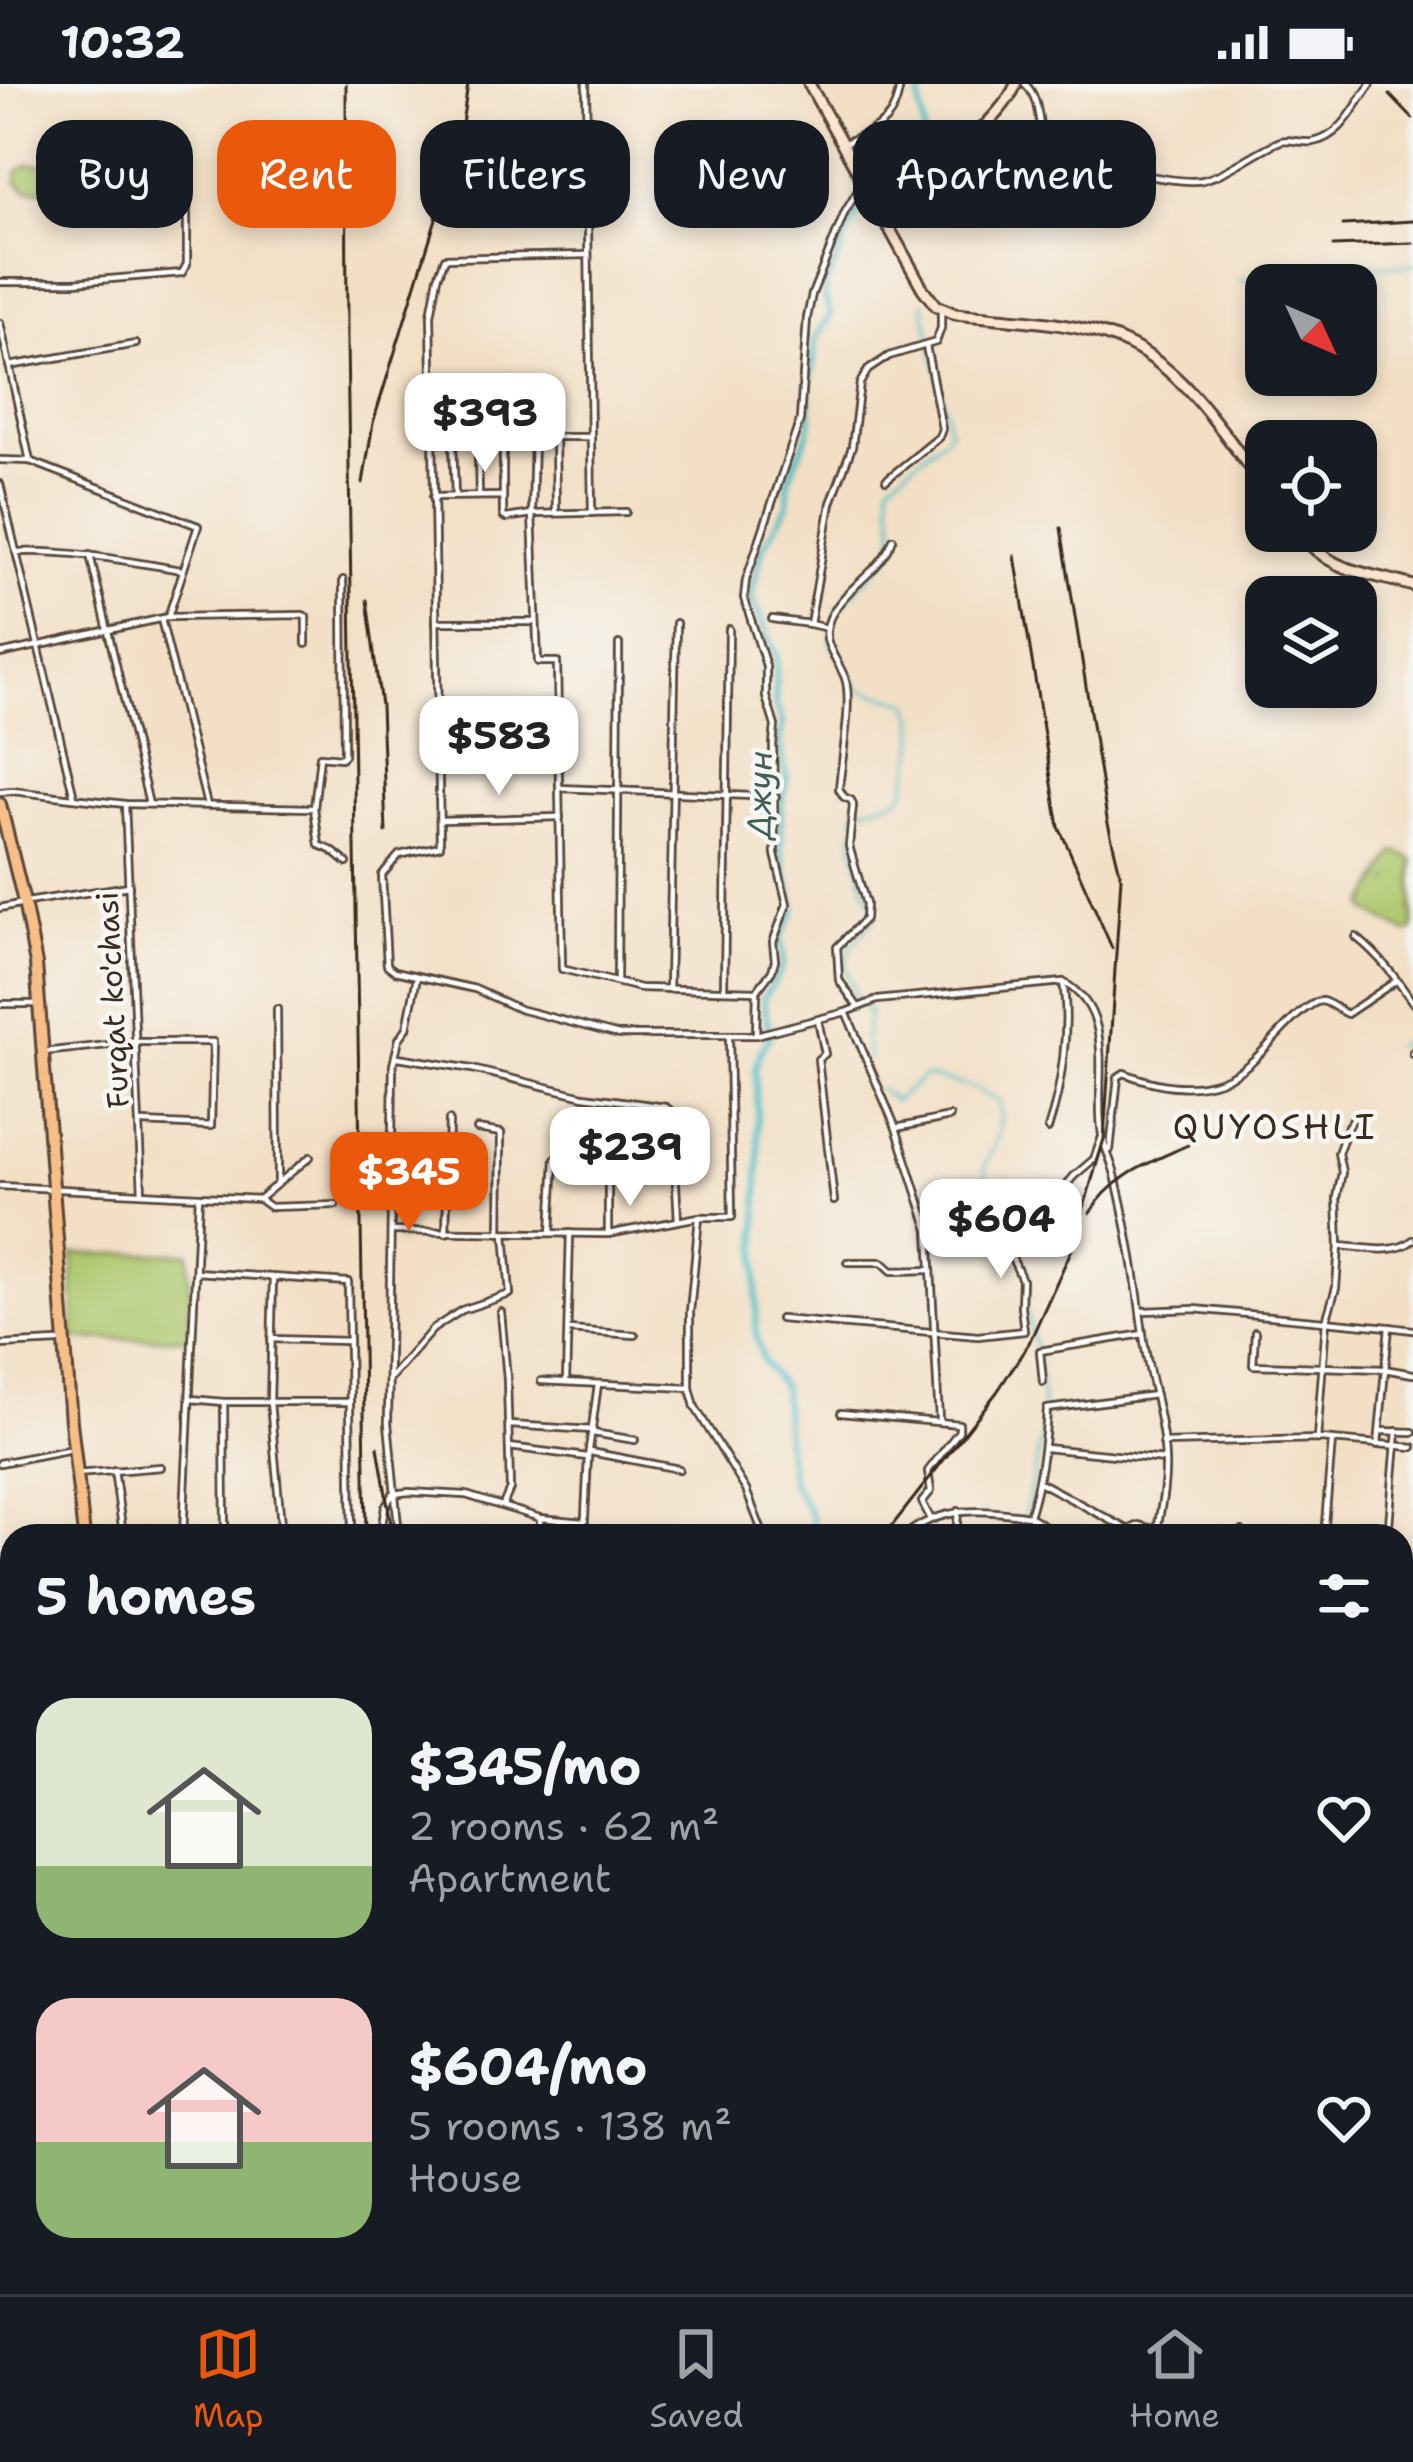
<!DOCTYPE html>
<html lang="en">
<head>
<meta charset="utf-8">
<style>
	:root { --surface:#171b24; --page:#20242c; --text:#f1f3f6; --muted:#9ea1a6; --line:#363941; --accent:#ea580c }
	body { margin:0; font-family:"Shantell Sans",sans-serif; background:var(--page); color:var(--text); height:100vh; display:flex; flex-direction:column; font-size:45px; white-space:nowrap }
	* { box-sizing:border-box; margin:0 }
	p { font-size:39px; color:var(--muted) }
	.icon { flex:none; width:66px; height:66px; fill:none; stroke:currentColor; stroke-width:2; stroke-linecap:round; stroke-linejoin:round }
	.map { position:relative; flex:1; overflow:hidden }
	.side { position:absolute; left:0px; top:1440px; width:1413px; height:771px; display:flex; flex-direction:column; background:var(--surface); border-radius:36px 36px 0 0; box-shadow:0 6px 18px #0003 }
	.side>* { flex:none }
	.guide { position:absolute; left:36px; top:36px; width:1341px; height:108px; display:flex; gap:24px }
	.needle { width:78px; rotate:134deg }
	.buttons { position:absolute; left:1245px; top:180px; display:grid; gap:24px }
	.buttons a { display:grid; place-items:center; width:132px; height:132px; border-radius:24px; background:var(--surface); box-shadow:0 6px 18px #0003; font-size:60px }
	.price { position:absolute; translate:-50% -102px; padding:0 27px; border-radius:24px; background:#fff; color:#222; font-size:39px; line-height:78px; filter:drop-shadow(0 3px 6px #0008) }
	.price::after { content:''; position:absolute; left:50%; top:72px; width:36px; height:27px; margin-left:-18px; background:inherit; clip-path:polygon(0 0,100% 0,50% 100%) }
	.price.selected { background:var(--accent); color:#fff }
	ul { padding:0; list-style:none }
	li { display:flex; align-items:center; gap:36px; height:300px; padding:0 36px }
	li span { display:grid; place-items:center; flex:none; width:336px; height:240px; border-radius:36px; color:#555 }
	li>.icon { margin-inline-start:auto }
	span .icon { width:144px; height:144px; fill:#fffc; stroke-width:1 }
	li b { font-size:51px }
	h2 { display:flex; justify-content:space-between; align-items:center; height:144px; padding:0 36px; font-size:51px }
	.pill { padding:0 42px; border-radius:36px; background:var(--surface); box-shadow:0 6px 18px #0003; font-size:42px; line-height:108px }
	.pill.selected { background:var(--accent); color:#fff }
	.status { display:flex; justify-content:space-between; align-items:center; height:84px; padding:0 60px; background:var(--surface); direction:ltr }
	.status svg { height:33px; fill:currentColor }
	.tab-bar { display:flex; justify-content:space-around; align-items:center; height:168px; border-top:3px solid var(--line); background:var(--surface); font-size:33px; color:var(--muted) }
	.tab-bar a { display:grid; justify-items:center; gap:6px }
	.tab-bar .selected { color:var(--accent) }
	.map>svg:first-child { display:block }
	.grass { fill:url(#grass-tufts); stroke:#747845; stroke-width:3 }
	.cemetery { fill:url(#cemetery-stones); stroke:#747845; stroke-width:3 }
	.garden { fill:#adc76c; stroke:#747845; stroke-width:3 }
	.lines { fill:none; stroke-linecap:round; stroke-linejoin:round }
	.stream { stroke:#50bec6; stroke-width:3 }
	.canal { stroke:#50bec6; stroke-width:6 }
	.street-casing { stroke:#564537; stroke-width:10 }
	.secondary-casing { stroke:#564537; stroke-width:15 }
	.primary-casing { stroke:#564537; stroke-width:16 }
	.street { stroke:#fff; stroke-width:4.5 }
	.secondary { stroke:#fce5cf; stroke-width:9 }
	.primary { stroke:#f7be87; stroke-width:10 }
	.rail { stroke:#3b2a1e; stroke-width:3 }
	.labels { text-anchor:middle; stroke-width:9; stroke-linejoin:round; paint-order:stroke }
	.street-label { font-size:30px; fill:#3b2a1e; stroke:#f6f6f2 }
	.water-label { font-size:33px; font-style:italic; fill:#425e59; stroke:#f6f6f2 }
	.quarter-label { font-size:36px; letter-spacing:3px; fill:#3b2a1e; stroke:#f6f6f2 }
</style>
</head>
<body>
<div class="status"><b>10:32</b><svg viewBox="0 0 49 12"><path d="M0 12V9h3v3zM5 12V6h3v6zM10 12V3h3v9zM15 12V0h3v12zM26 1h20v11H26zM47 4h2v5h-2z"/></svg></div>
<div class="map">
<svg width="1413" height="2210" viewBox="0 0 1413 2210">
	<defs>
		<pattern id="grass-tufts" width="24" height="20" patternUnits="userSpaceOnUse" patternTransform="scale(3)"><rect width="24" height="20" fill="#adc76c"/><path d="M3 7l-1-3M5 7V3M7 7l1-3M15 17l-1-3M17 17v-4M19 17l1-3" fill="none" stroke="#8ea258"/></pattern>
		<pattern id="cemetery-stones" width="16" height="16" patternUnits="userSpaceOnUse" patternTransform="scale(3)"><rect width="16" height="16" fill="#adc76c"/><path d="M2 7V4a2 2 0 0 1 4 0v3zM10 15v-3a2 2 0 0 1 4 0v3z" fill="#8ea258"/></pattern>
	</defs>
	<rect width="100%" height="100%" fill="#f6f6f2"/>
	<filter id="ink" filterUnits="userSpaceOnUse"><feTurbulence type="fractalNoise" baseFrequency=".00833" numOctaves="2"/><feDisplacementMap in="SourceGraphic" scale="24" xChannelSelector="R" yChannelSelector="G"/><feConvolveMatrix kernelMatrix="1 2 1 2 8 2 1 2 1" color-interpolation-filters="sRGB"/></filter>
	<filter id="wash" filterUnits="userSpaceOnUse"><feTurbulence type="fractalNoise" baseFrequency=".004" numOctaves="4" result="noise"/><feDisplacementMap in="SourceGraphic" scale="48" xChannelSelector="R" yChannelSelector="G"/><feGaussianBlur stdDeviation="2.7" result="paint"/><feColorMatrix in="noise" values="0 0 0 0 0 0 0 0 0 0 0 0 0 0 0 0 0 1.4 0 .05"/><feComposite in="paint" operator="in"/></filter>
	<g filter="url(#wash)">
		<rect width="100%" height="100%" fill="#f2dfc5"/>
		<g class="grass">
			<path d="M 1399,768 L 1413,776 L 1413,846 L 1407,849 L 1367,826 L 1365,822 L 1394,769 Z"/>
			<path d="M 1401,2131 L 1411,2139 L 1409,2156 L 1405,2161 L 1413,2164 L 1413,2187 L 1404,2188 L 1403,2210 L 1350,2210 L 1349,2199 L 1401,2199 Z"/>
		</g>
		<path class="cemetery" d="M 12,1726 L 12,1832 L 6,1833 L 6,1839 L 12,1839 L 12,1878 L 0,1876 L 0,1728 Z"/>
		<g class="garden">
			<path d="M 28,80 L 69,82 C 76,92 77,97 70,106 L 27,106 L 17,98 L 18,87 Z"/>
			<path d="M 189,1169 L 190,1254 L 74,1256 L 73,1170 Z"/>
		</g>
		<g class="lines">
			<g class="stream">
				<path d="M 1240,197 L 1326,183 L 1413,181"/>
				<path d="M 854,736 L 856,726 L 898,715 L 905,706 C 911,678 924,646 909,619 L 859,605 L 831,560 L 836,527 L 889,473 C 900,450 890,424 889,399 L 945,353 L 949,345 L 923,218"/>
				<path d="M 853,745 L 854,764 L 865,806 L 873,821 L 873,836 L 851,863 L 845,881 L 855,912 L 863,917 L 869,930 L 865,954 L 869,974"/>
				<path d="M 1395,962 L 1413,955"/>
				<path d="M 880,1005 L 894,1017 L 925,992 L 968,1002 L 998,1017 C 1006,1043 994,1061 984,1085 L 1000,1140 L 1030,1189 L 1026,1223 L 1038,1277 L 1044,1333 L 1036,1382 L 1020,1452"/>
				<path d="M 853,2210 L 856,2199"/>
			</g>
			<g class="canal">
				<path d="M 807,1452 L 814,1444 L 811,1431 L 792,1398 L 786,1362 L 783,1304 L 763,1277 L 756,1252 L 759,1077 L 755,985 L 762,964 L 770,952 L 763,914 C 779,890 788,885 780,855 L 795,826 L 781,766 L 781,725 L 787,693 L 779,660 L 783,640 L 775,619 L 777,573 L 751,511 L 763,463 L 788,421 L 788,396 L 808,350 L 811,335 L 808,301 L 813,287 L 815,256 L 831,230 L 825,216 L 824,204 L 862,118 L 911,92 L 917,82 L 925,55 L 920,20 L 921,0"/>
				<path d="M 633,2210 L 634,2199"/>
			</g>
		</g>
	</g>
	<g filter="url(#ink)">
		<g class="lines">
			<g class="street-casing">
				<g id="street">
					<path d="M 586,0 L 592,429"/>
					<path d="M 1025,0 C 1046,19 1033,59 1056,83 C 1069,86 1080,79 1092,81 C 1116,85 1181,101 1203,96 C 1229,89 1253,69 1278,58 C 1288,53 1301,60 1313,58 C 1343,52 1354,22 1371,0"/>
					<path d="M 843,60 C 877,43 895,41 900,0"/>
					<path d="M 588,171 L 445,174 L 438,193 L 431,231 L 440,762 L 399,771 L 382,791 L 387,881 L 395,887 L 475,905 L 519,925 L 619,951 L 756,951 L 846,928 L 877,916 L 1063,898 C 1119,929 1093,1000 1102,1051 C 1105,1066 1113,1080 1116,1095 C 1128,1146 1137,1199 1143,1250 C 1148,1293 1164,1335 1165,1378 C 1166,1403 1160,1428 1156,1452"/>
					<path d="M 0,198 L 74,198 L 182,189 L 187,180 L 187,76"/>
					<path d="M 0,239 L 30,377"/>
					<path d="M 9,282 L 136,260"/>
					<path d="M 432,326 L 485,323 L 489,325 L 492,344 L 503,353 L 503,412"/>
					<path d="M 506,353 L 590,353"/>
					<path d="M 534,353 L 532,430 L 538,578 L 557,578 L 562,885 L 640,904 L 757,907"/>
					<path d="M 555,354 L 556,429"/>
					<path d="M 453,359 L 455,412"/>
					<path d="M 478,371 L 479,411"/>
					<path d="M 0,376 L 30,377 L 198,442 L 168,533"/>
					<path d="M 886,396 L 939,353 L 942,345 L 926,262"/>
					<path d="M 0,400 L 74,713"/>
					<path d="M 433,413 L 503,412 L 503,432 L 506,434 L 532,430 L 626,428"/>
					<path d="M 16,468 C 72,466 127,477 182,486"/>
					<path d="M 90,471 L 149,720"/>
					<path d="M 343,496 L 344,671 L 341,674 L 320,672 L 314,724 L 319,761 L 331,766 L 347,779"/>
					<path d="M 161,535 L 207,721"/>
					<path d="M 772,535 L 810,540"/>
					<path d="M 436,538 L 535,538"/>
					<path d="M 827,544 L 810,540 L 831,419 L 852,363 L 860,299 L 868,286 L 889,272 L 936,258 L 941,244 L 941,228"/>
					<path d="M 0,570 L 168,533 L 303,531 L 306,533 L 306,560"/>
					<path d="M 560,704 L 776,713"/>
					<path d="M 0,708 L 13,707 L 125,720 L 311,724"/>
					<path d="M 125,720 L 142,1109"/>
					<path d="M 440,736 L 560,733"/>
					<path d="M 27,818 L 129,802"/>
					<path d="M 0,824 L 19,820"/>
					<path d="M 1356,853 C 1380,872 1396,894 1413,919"/>
					<path d="M 617,897 L 619,560"/>
					<path d="M 669,905 L 676,539"/>
					<path d="M 724,905 L 729,545"/>
					<path d="M 0,920 L 34,920"/>
					<path d="M 858,923 L 839,896 L 837,863 L 865,835 L 866,820 L 849,762 L 853,721 L 851,716 L 844,713 L 839,705 C 841,679 853,616 845,594 C 837,573 819,558 830,534 C 845,502 882,488 893,455"/>
					<path d="M 277,925 L 278,1100"/>
					<path d="M 846,928 L 896,1044 L 929,1146 L 939,1336"/>
					<path d="M 818,936 L 825,970 L 818,975 L 834,1117"/>
					<path d="M 756,951 L 757,907 L 772,887 L 775,876 L 773,858 L 787,820 L 775,770 L 773,661 L 775,642 L 766,613 L 766,582 L 744,514 L 746,496 L 800,336 L 807,234 L 812,210 L 845,128 L 863,98"/>
					<path d="M 43,968 L 136,958 L 213,958 L 211,1042 L 142,1039"/>
					<path d="M 1413,968 L 1413,970"/>
					<path d="M 398,973 L 472,985 L 584,1012 L 666,1023 L 672,1028 L 678,1137"/>
					<path d="M 896,1044 L 950,1033"/>
					<path d="M 477,1045 L 501,1049 L 500,1149"/>
					<path d="M 1048,1045 C 1062,1003 1070,942 1063,898"/>
					<path d="M 1110,1066 L 1118,993 L 1124,989 C 1167,1006 1213,1011 1250,979 C 1270,962 1284,941 1305,925 C 1310,922 1315,917 1322,917 C 1329,918 1340,927 1347,930 L 1396,897"/>
					<path d="M 0,1102 L 259,1115 L 270,1123 L 336,1121"/>
					<path d="M 259,1115 L 310,1073"/>
					<path d="M 699,1133 L 690,1228 L 690,1304 L 695,1323 L 746,1406 L 764,1452"/>
					<path d="M 929,1146 L 1054,1138 L 1061,1107 L 1074,1092 L 1094,1075 L 1102,1053"/>
					<path d="M 391,1147 L 608,1150 L 699,1133 L 732,1133 L 729,953"/>
					<path d="M 446,1149 L 449,1036"/>
					<path d="M 551,1149 L 555,1075 L 608,1075 L 608,1150"/>
					<path d="M 1339,1162 C 1362,1163 1394,1172 1413,1156"/>
					<path d="M 847,1178 L 882,1178 L 892,1187 L 931,1186"/>
					<path d="M 196,1188 L 348,1198 L 352,1452"/>
					<path d="M 273,1193 L 270,1318 L 282,1452"/>
					<path d="M 1143,1227 L 1194,1225 L 1389,1243"/>
					<path d="M 501,1228 L 507,1295 L 510,1405 L 503,1421"/>
					<path d="M 780,1235 L 978,1252 L 1024,1247 L 1021,1223 L 1022,1196 L 997,1140"/>
					<path d="M 569,1246 L 635,1251"/>
					<path d="M 1255,1248 L 1253,1281 L 1384,1285 L 1413,1290"/>
					<path d="M 271,1255 L 349,1257"/>
					<path d="M 0,1261 L 58,1258"/>
					<path d="M 391,1293 L 433,1245 L 462,1226 L 510,1210 L 505,1149"/>
					<path d="M 541,1297 L 690,1304"/>
					<path d="M 566,1298 L 570,1149"/>
					<path d="M 1043,1298 L 1040,1267 L 1143,1250"/>
					<path d="M 191,1315 L 224,1318 L 350,1318"/>
					<path d="M 224,1320 L 225,1452"/>
					<path d="M 841,1329 L 959,1340 L 959,1347 L 928,1387 L 931,1407 L 922,1418 L 931,1435"/>
					<path d="M 509,1341 L 593,1346"/>
					<path d="M 1380,1347 L 1413,1348"/>
					<path d="M 593,1349 L 635,1356"/>
					<path d="M 1317,1355 L 1326,1237 L 1336,1204 L 1339,1162 L 1337,1114 L 1342,1088 L 1338,1069 L 1348,1042 L 1356,1031"/>
					<path d="M 1163,1359 L 1320,1355 L 1413,1363"/>
					<path d="M 1378,1361 L 1389,1243 L 1413,1246"/>
					<path d="M 509,1363 L 587,1373"/>
					<path d="M 1045,1364 L 1165,1376"/>
					<path d="M 590,1368 L 679,1385"/>
					<path d="M 0,1379 L 67,1366"/>
					<path d="M 114,1386 L 123,1450 L 117,1452"/>
					<path d="M 76,1390 L 161,1383"/>
					<path d="M 1039,1398 L 1129,1446 L 1139,1441 L 1157,1446"/>
					<path d="M 393,1410 L 408,1408 L 466,1411 L 540,1434 L 584,1438"/>
					<path d="M 540,1434 L 540,1452"/>
					<path d="M 183,1452 L 199,1112"/>
					<path d="M 380,1452 L 385,1423 L 393,1410"/>
					<path d="M 399,1452 L 388,1339 L 393,981 L 399,955 L 407,944 L 417,893"/>
					<path d="M 584,1452 L 588,1373 L 598,1300"/>
					<path d="M 904,1452 C 942,1421 984,1425 1029,1432"/>
					<path d="M 956,1452 L 958,1427"/>
					<path d="M 1024,1452 L 1032,1435"/>
					<path d="M 1061,1452 L 1029,1432 C 1040,1397 1045,1362 1047,1325 L 1155,1311"/>
					<path d="M 1241,1452 L 1242,1447"/>
					<path d="M 1324,1452 L 1332,1357"/>
					<path d="M 1388,1452 L 1397,1347"/>
					<path d="M 0,1486 L 12,1576"/>
					<path d="M 0,1518 L 12,1517"/>
					<path d="M 12,1625 L 12,1610"/>
					<path d="M 0,1626 L 12,1625"/>
					<path d="M 0,1726 L 12,1723"/>
					<path d="M 0,1921 L 12,1952"/>
					<path d="M 0,2123 L 12,2121"/>
					<path d="M 0,2140 L 9,2185 L 10,2210"/>
					<path d="M 95,2199 L 96,2210"/>
					<path d="M 300,2199 L 301,2210"/>
					<path d="M 364,2199 L 365,2210"/>
					<path d="M 392,2199 L 392,2210"/>
					<path d="M 726,2199 L 768,2210"/>
					<path d="M 439,2210 L 439,2199"/>
					<path d="M 718,2210 L 723,2199"/>
					<path d="M 1011,2210 L 1013,2199"/>
					<path d="M 1159,2210 L 1159,2199"/>
					<path d="M 1240,2210 L 1241,2199"/>
				</g>
			</g>
			<g class="secondary-casing">
				<g id="secondary">
					<path d="M 809,0 L 923,205 L 936,222 L 955,230 C 1008,236 1069,236 1119,256 C 1184,282 1226,353 1266,406"/>
					<path d="M 880,125 C 915,104 1002,37 1016,0"/>
					<path d="M 1298,447 C 1331,490 1364,487 1413,502"/>
					<path d="M 1401,1655 L 1413,1662"/>
					<path d="M 1076,2210 L 1076,2199"/>
				</g>
			</g>
			<g class="primary-casing">
				<g id="primary">
					<path d="M 0,720 L 24,818 L 36,880 L 71,1338 L 84,1452"/>
					<path d="M 199,2199 L 200,2210"/>
				</g>
			</g>
			<use href="#street" class="street"/>
			<use href="#secondary" class="secondary"/>
			<use href="#primary" class="primary"/>
			<g class="rail">
				<path d="M 346,0 L 347,257 L 366,1452"/>
				<path d="M 1390,11 L 1413,35"/>
				<path d="M 1343,141 L 1413,137"/>
				<path d="M 1333,162 L 1413,159"/>
				<path d="M 363,399 L 373,339 L 459,60 L 468,0"/>
				<path d="M 1015,472 L 1059,743 L 1112,864"/>
				<path d="M 367,516 L 381,622 L 386,748"/>
				<path d="M 1090,1129 C 1113,1091 1149,1079 1188,1061"/>
				<path d="M 378,1363 L 393,1452"/>
				<path d="M 884,1452 L 997,1308 L 1029,1259 L 1071,1167 L 1104,1055 L 1121,793 L 1107,735 L 1061,444"/>
				<path d="M 376,2199 L 376,2210"/>
			</g>
		</g>
	</g>
	<g class="labels">
		<g class="street-label">
			<text transform="translate(113 916) rotate(-93)" y="10">Furqat ko'chasi</text>
		</g>
		<g class="water-label">
			<text transform="translate(759 711) rotate(-89)" y="12">Джун</text>
		</g>
		<g class="quarter-label">
			<text x="1275" y="1055">QUYOSHLI</text>
		</g>
	</g>
</svg>
<div class="buttons">
<a><svg class="needle" viewBox="-14 -14 28 28"><path d="M0-13l5 13h-10z" fill="#e53935"/><path d="M0 13l5-13h-10z" fill="#9ea1a6"/></svg></a>
<a><svg class="icon" aria-label="locate" viewBox="0 0 24 24"><circle cx="12" cy="12" r="6"/><path d="M12 2v4M12 18v4M2 12h4M18 12h4"/></svg></a>
<a><svg class="icon" aria-label="layers" viewBox="0 0 24 24"><path d="M12 4l9 5-9 5-9-5zM3 14l9 5 9-5"/></svg></a>
</div>
<b class="price" style="left:485px;top:391px">$393</b>
<b class="price" style="left:499px;top:714px">$583</b>
<b class="price" style="left:630px;top:1125px">$239</b>
<b class="price selected" style="left:409px;top:1150px">$345</b>
<b class="price" style="left:1001px;top:1197px">$604</b>
<div class="guide">
<a class="pill">Buy</a>
<a class="pill selected">Rent</a>
<a class="pill">Filters</a>
<a class="pill">New</a>
<a class="pill">Apartment</a>
</div>
<section class="side">
<h2>5 homes<svg class="icon" aria-label="filters" viewBox="0 0 24 24"><path d="M4 7h16M4 17h16"/><circle cx="9" cy="7" r="2"/><circle cx="15" cy="17" r="2"/></svg></h2>
<ul>
<li><span style="background:linear-gradient(#dfe7d0 70%,#8fb573 0)"><svg class="icon" aria-label="home" viewBox="0 0 24 24"><path d="M3 11l9-7 9 7M6 9v11h12V9"/></svg></span><div><b>$345/mo</b><p>2 rooms · 62 m²</p><p>Apartment</p></div><svg class="icon" aria-label="heart" viewBox="0 0 24 24"><path d="M12 20l-8-8c-3-5 5-10 8-4 3-6 11-1 8 4z"/></svg></li>
<li><span style="background:linear-gradient(#f6c9c9 60%,#8fb573 0)"><svg class="icon" aria-label="home" viewBox="0 0 24 24"><path d="M3 11l9-7 9 7M6 9v11h12V9"/></svg></span><div><b>$604/mo</b><p>5 rooms · 138 m²</p><p>House</p></div><svg class="icon" aria-label="heart" viewBox="0 0 24 24"><path d="M12 20l-8-8c-3-5 5-10 8-4 3-6 11-1 8 4z"/></svg></li>
</ul>
</section>
</div>
<nav class="tab-bar">
<a class="selected"><svg class="icon" aria-label="map" viewBox="0 0 24 24"><path d="M3 6l6-2 6 2 6-2v14l-6 2-6-2-6 2zM9 4v14M15 6v14"/></svg>Map</a>
<a><svg class="icon" aria-label="saved" viewBox="0 0 24 24"><path d="M7 4h10v16l-5-4-5 4z"/></svg>Saved</a>
<a><svg class="icon" aria-label="home" viewBox="0 0 24 24"><path d="M3 11l9-7 9 7M6 9v11h12V9"/></svg>Home</a>
</nav>
</body>
</html>
